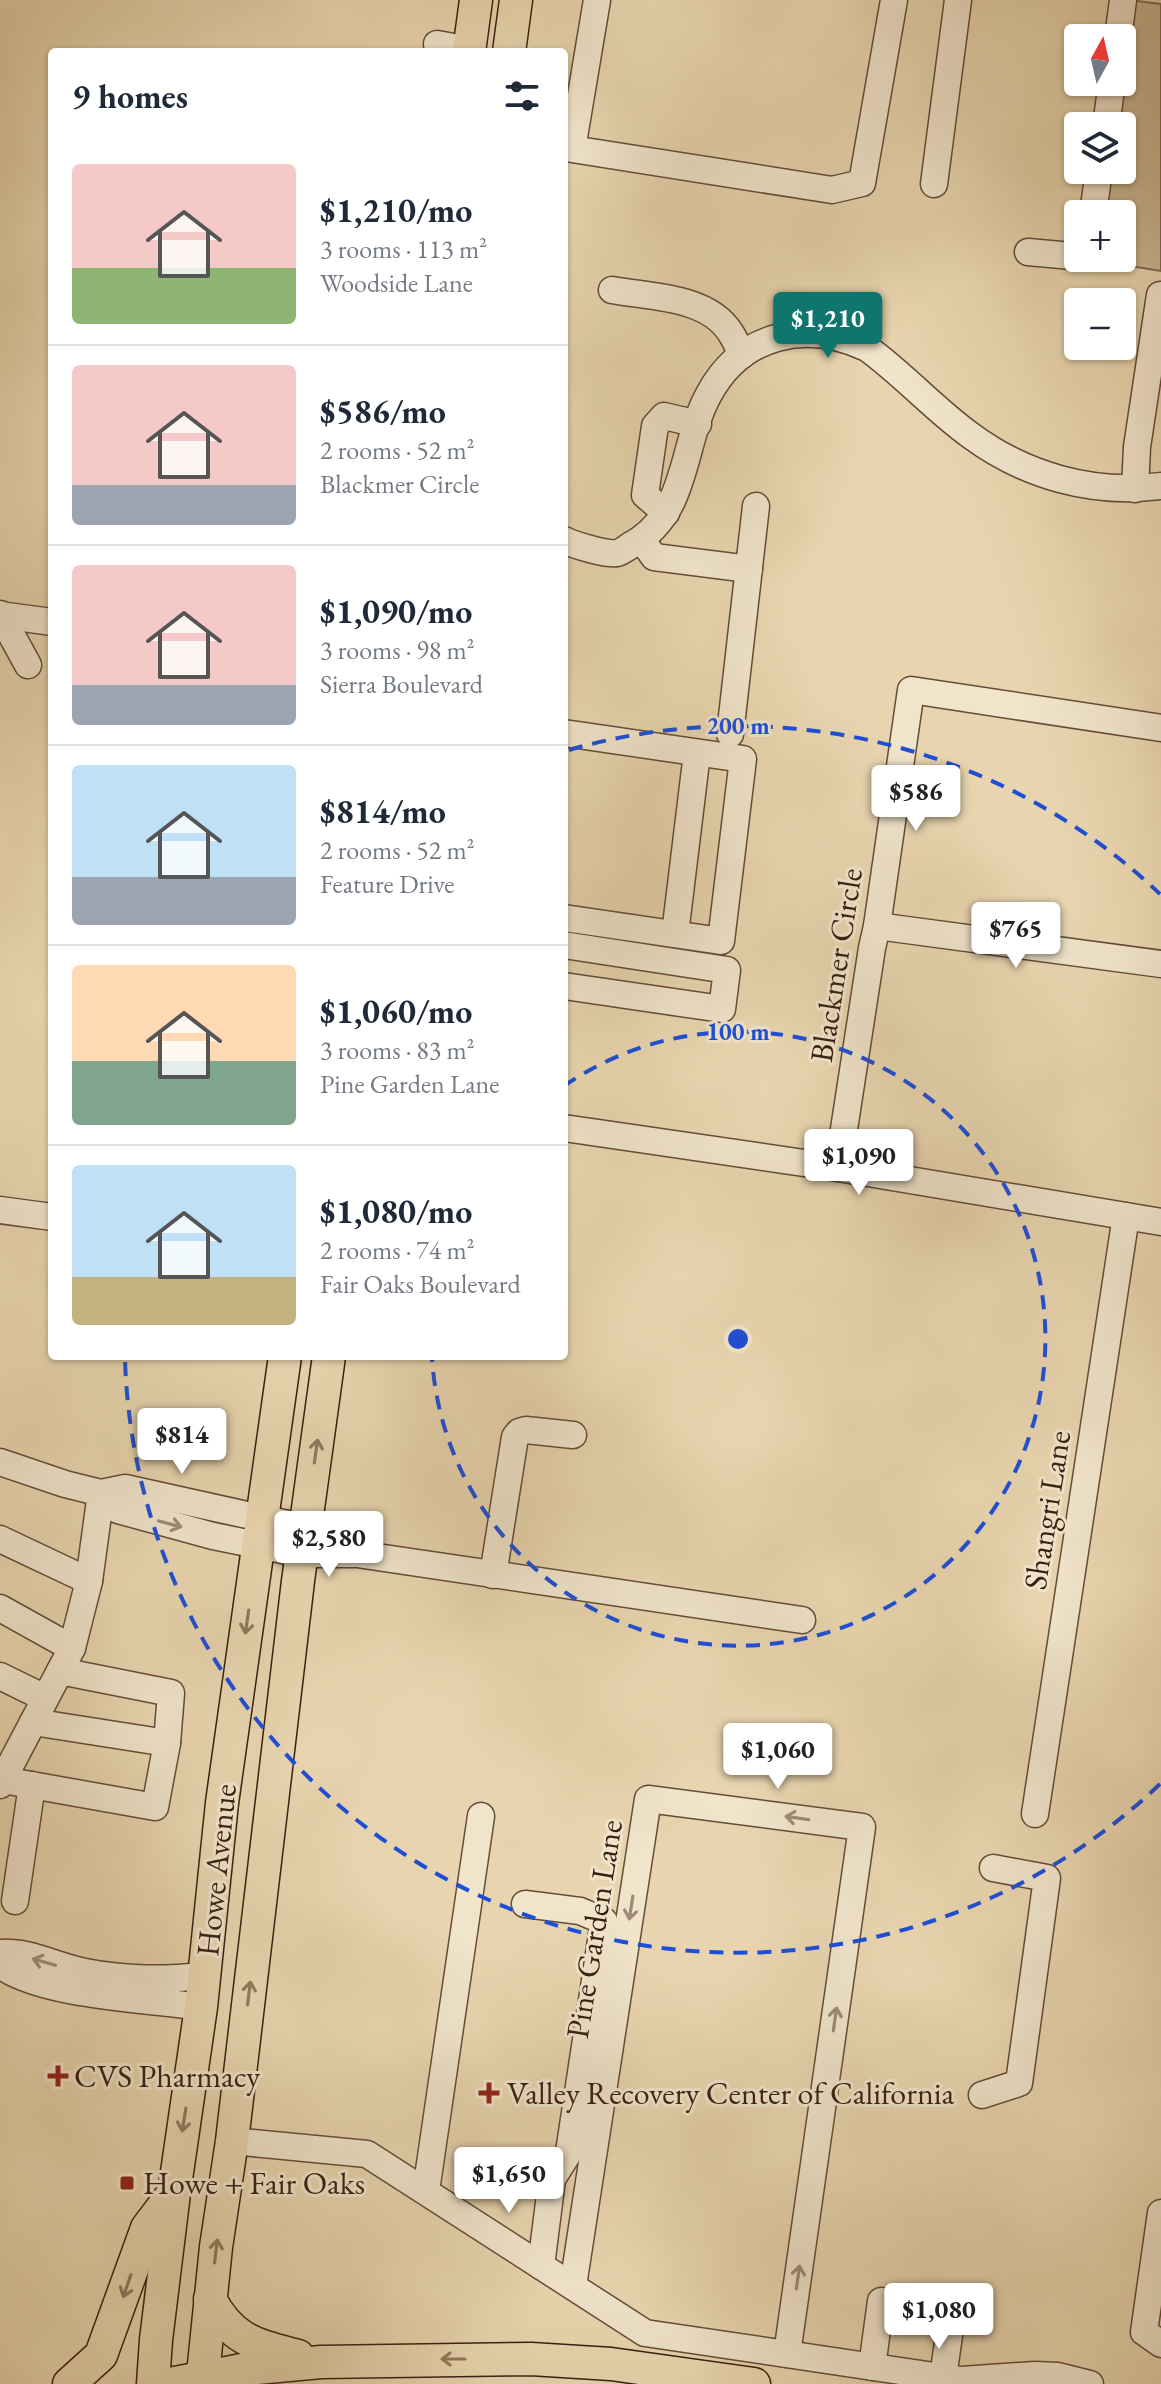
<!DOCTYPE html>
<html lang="en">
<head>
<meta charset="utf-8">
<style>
	:root { --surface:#fff; --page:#f2f2f3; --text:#1f2937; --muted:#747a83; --line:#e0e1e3; --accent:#0f766e }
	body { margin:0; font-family:"EB Garamond",serif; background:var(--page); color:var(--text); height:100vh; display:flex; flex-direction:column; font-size:30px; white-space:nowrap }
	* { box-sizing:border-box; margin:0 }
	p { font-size:26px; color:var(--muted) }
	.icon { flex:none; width:44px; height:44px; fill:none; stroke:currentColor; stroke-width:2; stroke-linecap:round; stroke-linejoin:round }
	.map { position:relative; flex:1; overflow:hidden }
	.details { position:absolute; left:48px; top:48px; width:520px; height:1312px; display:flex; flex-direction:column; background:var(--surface); border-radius:8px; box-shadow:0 2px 6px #0004 }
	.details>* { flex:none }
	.needle { width:52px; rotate:8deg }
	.tools { position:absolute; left:1064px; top:24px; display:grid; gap:16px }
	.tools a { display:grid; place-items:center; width:72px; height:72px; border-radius:8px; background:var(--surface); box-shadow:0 2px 6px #0004; font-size:40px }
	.price { position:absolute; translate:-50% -68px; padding:0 18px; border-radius:8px; background:#fff; color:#222; font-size:26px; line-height:52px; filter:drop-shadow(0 2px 4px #0008) }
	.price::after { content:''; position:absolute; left:50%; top:48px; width:24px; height:18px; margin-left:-12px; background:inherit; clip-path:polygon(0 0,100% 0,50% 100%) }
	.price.active { background:var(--accent); color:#fff }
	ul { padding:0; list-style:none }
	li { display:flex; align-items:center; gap:24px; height:200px; padding:0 24px }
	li+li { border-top:2px solid var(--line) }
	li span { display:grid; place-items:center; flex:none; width:224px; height:160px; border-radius:8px; color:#555 }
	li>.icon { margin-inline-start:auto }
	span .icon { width:96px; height:96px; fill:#fffc; stroke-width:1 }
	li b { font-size:34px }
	h2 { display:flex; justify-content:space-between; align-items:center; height:96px; padding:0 24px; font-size:34px }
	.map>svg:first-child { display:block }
	.green { fill:#cab694; stroke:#806a52; stroke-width:2 }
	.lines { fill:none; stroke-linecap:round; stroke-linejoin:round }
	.minor-casing { stroke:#634c38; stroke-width:29 }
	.major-casing { stroke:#371f11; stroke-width:35 }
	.minor { stroke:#f0e4cb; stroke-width:26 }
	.major { stroke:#e8d5af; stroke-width:32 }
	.oneway { stroke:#907a60 }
	.oneway2 { stroke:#9d8b77 }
	.ring { fill:none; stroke:#1d4ed8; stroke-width:4; stroke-dasharray:14 10 }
	.poi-dot { fill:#8f2418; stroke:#f0e4cb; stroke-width:3 }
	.labels { text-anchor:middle; stroke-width:6; stroke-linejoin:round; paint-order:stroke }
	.street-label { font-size:32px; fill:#371f11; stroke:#f0e4cb }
	.poi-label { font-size:32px; fill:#371f11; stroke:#f0e4cb; text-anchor:start }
	.centre { fill:#1d4ed8; stroke:#f0e4cb; stroke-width:4 }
	.ring-label { font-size:24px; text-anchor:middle; font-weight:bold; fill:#1d4ed8; stroke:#f0e4cb; stroke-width:6; stroke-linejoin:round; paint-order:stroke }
</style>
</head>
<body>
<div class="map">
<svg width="1161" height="2384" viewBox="0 0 1161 2384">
	<rect width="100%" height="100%" fill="#e8d5af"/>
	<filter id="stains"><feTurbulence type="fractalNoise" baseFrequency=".0025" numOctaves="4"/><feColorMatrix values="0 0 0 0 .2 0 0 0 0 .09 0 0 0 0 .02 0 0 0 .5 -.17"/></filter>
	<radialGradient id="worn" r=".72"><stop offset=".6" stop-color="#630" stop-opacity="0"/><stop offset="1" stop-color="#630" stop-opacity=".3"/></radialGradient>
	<path class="green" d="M 1129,0 L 1161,4 L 1161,271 L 1124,265 L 1090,269 L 1092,258 L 1122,258 L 1122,214 L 1098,214 L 1104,170 L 1122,170 L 1122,126 L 1111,126 L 1122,82 L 1122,48 Z"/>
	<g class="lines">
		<g class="minor-casing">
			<g id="minor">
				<path d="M 597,0 L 572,149 L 832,190 L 862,183 L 894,0"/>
				<path d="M 1118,38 L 1123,0"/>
				<path d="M 437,44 L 470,50"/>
				<path d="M 1106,126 L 1112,82"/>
				<path d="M 934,184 L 958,0"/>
				<path d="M 1093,214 L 1099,170"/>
				<path d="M 1028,252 L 1072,256 L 1078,249"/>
				<path d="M 612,290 C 649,297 707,296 730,332 C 735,339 738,347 742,355"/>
				<path d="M 1135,489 L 1137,447 L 1160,295"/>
				<path d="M 666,513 L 645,495 L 655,426 L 664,416 L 698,424"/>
				<path d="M 641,539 L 654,557 L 749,569"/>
				<path d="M 564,540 C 574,545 607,555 617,553 C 622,552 629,546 633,544 C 689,512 681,444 709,394 C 742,333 807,320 867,348 C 903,374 934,409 970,435 C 1025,476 1093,495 1161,486"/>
				<path d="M 0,614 L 28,665"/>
				<path d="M 0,615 L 52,622"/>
				<path d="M 564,733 L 743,759 L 721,941 L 564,918"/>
				<path d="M 730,734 L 756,506"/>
				<path d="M 877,926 L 1161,964"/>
				<path d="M 675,934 L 697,753"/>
				<path d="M 564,945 L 727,970 L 722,1009 L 564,986"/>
				<path d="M 564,1128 L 838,1168 L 1161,1222"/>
				<path d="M 838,1168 L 872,948 L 877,926 L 911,690 L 1161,728"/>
				<path d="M 0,1210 L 52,1217"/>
				<path d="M 0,1462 L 65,1484 L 101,1493 L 125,1488 L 306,1528 L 353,1552"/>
				<path d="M 101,1493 L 118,1510 L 213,1536 L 302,1554 L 357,1554 L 802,1620"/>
				<path d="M 0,1539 L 89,1581"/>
				<path d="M 493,1575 L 515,1437 L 519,1432 L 526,1430 L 573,1435"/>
				<path d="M 0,1608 L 72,1648"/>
				<path d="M 0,1676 L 45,1698"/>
				<path d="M 33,1722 L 167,1743"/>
				<path d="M 3,1780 L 155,1807 L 167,1743 L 171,1693 L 60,1671"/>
				<path d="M 0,1785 L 72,1648 L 89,1581 L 101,1493"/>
				<path d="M 1035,1814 L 1126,1216"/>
				<path d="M 15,1901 L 32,1785"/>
				<path d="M 525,1904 L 580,1911 L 604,1921 L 569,2152 L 552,2179 L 541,2266"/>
				<path d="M 0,1953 C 27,1950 58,1967 85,1972 C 127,1980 162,1980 204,1976"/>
				<path d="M 0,1965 C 43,1996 147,1999 201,2007"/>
				<path d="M 982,2095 L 1019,2083 L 1047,1878 L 993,1868"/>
				<path d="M 232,2141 L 367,2154 L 645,2333 L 961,2380 L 1035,2375 L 1058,2376 L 1090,2384"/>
				<path d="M 426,2191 L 481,1816"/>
				<path d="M 1161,2213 L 1144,2332 L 1161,2344"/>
				<path d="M 573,2286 L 648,1799 L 862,1827 L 787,2354"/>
				<path d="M 872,2367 L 881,2301"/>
				<path d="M 943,2377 L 951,2322"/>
			</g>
		</g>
		<g class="major-casing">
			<g id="major">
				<path d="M 469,52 L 476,0"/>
				<path d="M 509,52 L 516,0"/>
				<path d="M 210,2299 C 232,2341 256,2345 298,2356"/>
				<path d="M 69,2384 L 101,2355 L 147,2228 L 172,2195"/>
				<path d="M 153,2384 L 156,2340 L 174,2193 L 201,2007 L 222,1803 L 285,1356"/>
				<path d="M 170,2384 L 247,2369 L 321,2362 L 531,2359 L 611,2364 L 754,2384"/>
				<path d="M 202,2384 L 216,2247 L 232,2141 L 298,1581 L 329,1356"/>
			</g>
		</g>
		<use href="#minor" class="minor"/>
		<use href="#major" class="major"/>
	</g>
	<defs><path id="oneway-shaft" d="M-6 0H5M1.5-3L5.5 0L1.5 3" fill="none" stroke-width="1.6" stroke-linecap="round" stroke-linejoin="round" transform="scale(2)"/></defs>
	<g class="oneway">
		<use href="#oneway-shaft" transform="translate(316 1451) rotate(-82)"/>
		<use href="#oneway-shaft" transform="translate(247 1622) rotate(98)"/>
		<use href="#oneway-shaft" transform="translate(249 1993) rotate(-83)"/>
		<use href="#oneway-shaft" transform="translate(184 2120) rotate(99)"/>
		<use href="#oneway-shaft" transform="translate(216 2251) rotate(-83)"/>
		<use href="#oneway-shaft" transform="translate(127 2286) rotate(109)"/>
		<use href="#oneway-shaft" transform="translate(453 2359) rotate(180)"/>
	</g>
	<g class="oneway2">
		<use href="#oneway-shaft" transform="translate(170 1524) rotate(15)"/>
		<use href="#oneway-shaft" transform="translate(797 1818) rotate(-172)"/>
		<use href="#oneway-shaft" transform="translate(631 1908) rotate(99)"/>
		<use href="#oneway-shaft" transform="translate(44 1962) rotate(-164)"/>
		<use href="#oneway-shaft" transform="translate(835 2019) rotate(-82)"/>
		<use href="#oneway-shaft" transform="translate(798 2277) rotate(-82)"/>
	</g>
	<g class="ring">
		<path d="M564 1086A307 307 0 1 1 432 1358"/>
		<path d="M1160 1784A613 613 0 0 1 125 1360M569 750A613 613 0 0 1 1160 894"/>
	</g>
	<g class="poi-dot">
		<path d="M54 2064h8v8h8v8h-8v8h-8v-8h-8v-8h8z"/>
		<path d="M485 2081h8v8h8v8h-8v8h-8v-8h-8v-8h8z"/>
		<rect x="119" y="2175" width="16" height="16" rx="4"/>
	</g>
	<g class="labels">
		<g class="street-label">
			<text transform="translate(836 965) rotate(-81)" y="11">Blackmer Circle</text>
			<text transform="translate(1047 1510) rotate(-81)" y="11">Shangri Lane</text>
			<text transform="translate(216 1870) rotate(-84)" y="11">Howe Avenue</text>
			<text transform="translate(594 1929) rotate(-81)" y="11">Pine Garden Lane</text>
		</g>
		<g class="poi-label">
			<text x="74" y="2087">CVS Pharmacy</text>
			<text x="507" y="2104">Valley Recovery Center of California</text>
			<text x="143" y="2194">Howe + Fair Oaks</text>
		</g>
	</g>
	<circle cx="738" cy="1339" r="12" class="centre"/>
	<g class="ring-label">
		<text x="738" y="734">200 m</text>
		<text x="738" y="1040">100 m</text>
	</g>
	<rect width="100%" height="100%" filter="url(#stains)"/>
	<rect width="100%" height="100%" fill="url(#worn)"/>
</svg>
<div class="tools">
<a><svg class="needle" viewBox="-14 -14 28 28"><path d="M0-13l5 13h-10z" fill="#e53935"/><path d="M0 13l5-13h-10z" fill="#747a83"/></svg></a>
<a><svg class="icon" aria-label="layers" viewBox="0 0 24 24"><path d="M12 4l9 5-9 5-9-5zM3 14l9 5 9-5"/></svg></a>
<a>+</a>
<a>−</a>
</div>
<b class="price active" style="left:828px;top:360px">$1,210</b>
<b class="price" style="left:916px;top:833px">$586</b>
<b class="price" style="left:1016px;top:970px">$765</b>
<b class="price" style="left:859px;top:1197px">$1,090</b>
<b class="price" style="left:182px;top:1476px">$814</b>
<b class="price" style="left:329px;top:1579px">$2,580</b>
<b class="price" style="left:778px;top:1791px">$1,060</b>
<b class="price" style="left:509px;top:2215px">$1,650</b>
<b class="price" style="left:939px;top:2351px">$1,080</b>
<section class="details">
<h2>9 homes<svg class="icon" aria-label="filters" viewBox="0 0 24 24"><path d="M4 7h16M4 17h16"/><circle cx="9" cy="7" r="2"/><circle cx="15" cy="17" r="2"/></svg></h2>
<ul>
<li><span style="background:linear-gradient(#f6c9c9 65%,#8fb573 0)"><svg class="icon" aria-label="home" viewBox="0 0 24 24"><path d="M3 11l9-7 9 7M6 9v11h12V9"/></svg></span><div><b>$1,210/mo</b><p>3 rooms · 113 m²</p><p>Woodside Lane</p></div></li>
<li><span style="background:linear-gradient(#f6c9c9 75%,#9aa5b1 0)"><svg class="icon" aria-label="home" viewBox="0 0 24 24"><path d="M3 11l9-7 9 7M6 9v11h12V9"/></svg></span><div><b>$586/mo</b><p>2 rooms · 52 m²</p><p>Blackmer Circle</p></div></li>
<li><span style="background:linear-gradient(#f6c9c9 75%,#9aa5b1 0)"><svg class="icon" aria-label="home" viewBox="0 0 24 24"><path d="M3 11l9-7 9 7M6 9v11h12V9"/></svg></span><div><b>$1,090/mo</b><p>3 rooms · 98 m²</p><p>Sierra Boulevard</p></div></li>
<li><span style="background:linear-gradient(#bfe0f5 70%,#9aa5b1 0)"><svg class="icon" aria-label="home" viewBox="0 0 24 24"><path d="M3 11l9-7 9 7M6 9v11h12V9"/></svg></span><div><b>$814/mo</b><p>2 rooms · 52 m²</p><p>Feature Drive</p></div></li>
<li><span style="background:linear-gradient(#ffd9b3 60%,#7fa58c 0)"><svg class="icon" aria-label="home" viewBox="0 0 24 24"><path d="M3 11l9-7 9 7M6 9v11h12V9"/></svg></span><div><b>$1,060/mo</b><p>3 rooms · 83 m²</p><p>Pine Garden Lane</p></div></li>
<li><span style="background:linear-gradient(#bfe0f5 70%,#c2b280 0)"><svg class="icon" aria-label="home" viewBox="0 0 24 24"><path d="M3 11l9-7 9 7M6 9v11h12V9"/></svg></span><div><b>$1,080/mo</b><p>2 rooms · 74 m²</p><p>Fair Oaks Boulevard</p></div></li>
</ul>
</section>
</div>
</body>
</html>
